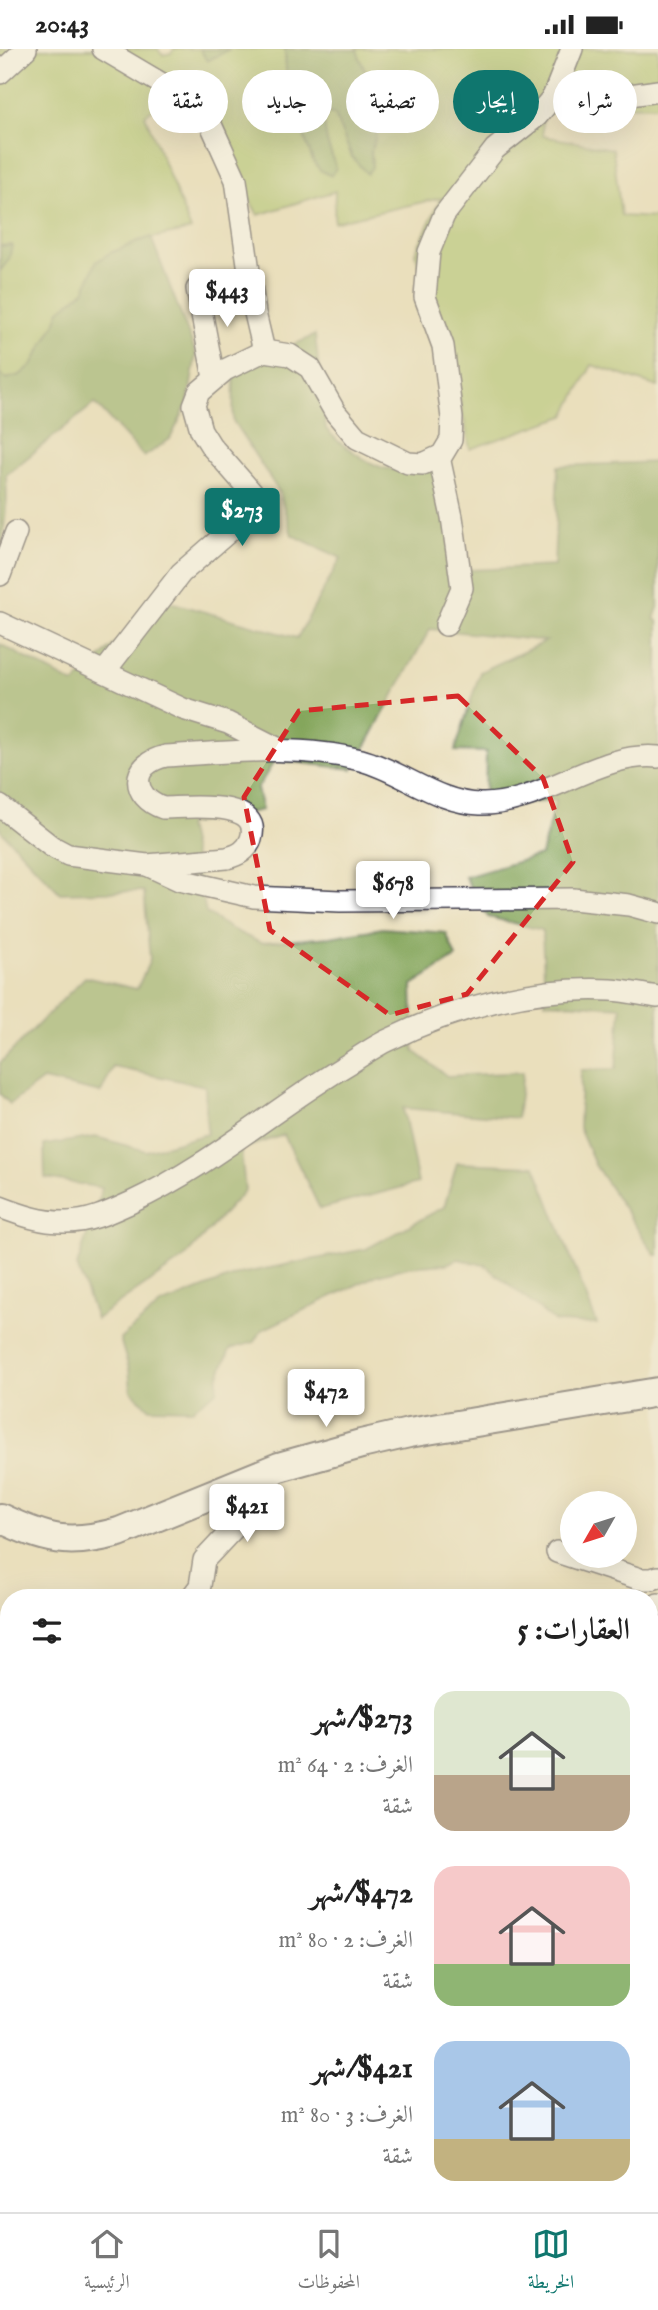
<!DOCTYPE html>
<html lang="ar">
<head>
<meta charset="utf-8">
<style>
	:root { --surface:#fff; --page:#f6f6f6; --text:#222; --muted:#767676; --line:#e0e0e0; --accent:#0f766e }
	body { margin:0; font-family:"IM FELL English",Amiri,serif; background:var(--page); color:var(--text); direction:rtl; height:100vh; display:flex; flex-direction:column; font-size:26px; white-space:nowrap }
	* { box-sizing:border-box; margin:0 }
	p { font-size:23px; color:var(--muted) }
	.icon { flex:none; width:38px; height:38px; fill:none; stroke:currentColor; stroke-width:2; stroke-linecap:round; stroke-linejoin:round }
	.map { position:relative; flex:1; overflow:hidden; direction:ltr }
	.drawer { position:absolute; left:0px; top:1540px; width:658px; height:623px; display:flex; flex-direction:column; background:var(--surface); border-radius:28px 28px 0 0; box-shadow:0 7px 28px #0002; direction:rtl }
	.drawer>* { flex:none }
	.top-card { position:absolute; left:21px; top:21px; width:616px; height:63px; direction:rtl; display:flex; gap:14px }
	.needle { width:46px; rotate:231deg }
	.buttons { position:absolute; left:560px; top:1442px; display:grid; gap:14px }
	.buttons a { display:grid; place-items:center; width:77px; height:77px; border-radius:50%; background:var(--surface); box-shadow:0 7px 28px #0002; font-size:35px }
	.price { position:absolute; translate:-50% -60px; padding:0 16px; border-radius:7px; background:#fff; color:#222; font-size:23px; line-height:46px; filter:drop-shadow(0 2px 4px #0008) }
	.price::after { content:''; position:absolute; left:50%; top:42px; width:21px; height:16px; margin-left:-10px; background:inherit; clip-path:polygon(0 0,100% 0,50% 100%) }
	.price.selected { background:var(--accent); color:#fff }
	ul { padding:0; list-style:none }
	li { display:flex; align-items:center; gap:21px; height:175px; padding:0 28px }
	li span { display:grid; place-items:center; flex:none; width:196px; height:140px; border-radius:21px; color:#555 }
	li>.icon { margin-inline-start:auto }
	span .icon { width:84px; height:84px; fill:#fffc; stroke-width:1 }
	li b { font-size:30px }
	h2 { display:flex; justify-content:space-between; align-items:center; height:84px; padding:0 28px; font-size:30px }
	.pill { padding:0 24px; border-radius:32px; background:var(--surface); box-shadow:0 7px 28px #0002; font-size:24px; line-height:63px }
	.pill.selected { background:var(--accent); color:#fff }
	.status { display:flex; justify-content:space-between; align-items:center; height:49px; padding:0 35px; background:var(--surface); direction:ltr }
	.status svg { height:19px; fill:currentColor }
	.dock { display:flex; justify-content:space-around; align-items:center; height:98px; border-top:2px solid var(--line); background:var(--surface); font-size:19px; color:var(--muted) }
	.dock a { display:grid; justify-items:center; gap:4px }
	.dock .selected { color:var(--accent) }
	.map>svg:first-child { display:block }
	.green { fill:#a5c066; stroke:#647150; stroke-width:2 }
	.forest { fill:#84a65b; stroke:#53644b; stroke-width:2 }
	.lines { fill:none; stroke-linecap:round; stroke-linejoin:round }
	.minor-casing { stroke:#403e4e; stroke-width:24 }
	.major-casing { stroke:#403e4e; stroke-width:32 }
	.minor { stroke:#fff; stroke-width:21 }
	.major { stroke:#fff; stroke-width:28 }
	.marked { fill:none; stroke:#d62828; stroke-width:5; stroke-dasharray:14 9; stroke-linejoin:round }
</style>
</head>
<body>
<div class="status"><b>20:43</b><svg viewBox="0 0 49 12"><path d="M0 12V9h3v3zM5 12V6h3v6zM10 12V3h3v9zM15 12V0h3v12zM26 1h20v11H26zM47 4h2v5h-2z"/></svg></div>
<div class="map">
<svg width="658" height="2163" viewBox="0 0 658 2163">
	<rect width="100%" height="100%" fill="#f7f3e8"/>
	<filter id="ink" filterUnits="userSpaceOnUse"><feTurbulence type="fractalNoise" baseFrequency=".0143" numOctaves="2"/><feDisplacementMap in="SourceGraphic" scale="14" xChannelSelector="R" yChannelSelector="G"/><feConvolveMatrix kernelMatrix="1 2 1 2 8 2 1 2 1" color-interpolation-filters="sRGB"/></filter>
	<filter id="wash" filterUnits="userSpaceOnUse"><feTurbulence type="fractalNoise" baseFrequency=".00686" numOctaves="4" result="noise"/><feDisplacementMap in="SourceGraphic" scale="28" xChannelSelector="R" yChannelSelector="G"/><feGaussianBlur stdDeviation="1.57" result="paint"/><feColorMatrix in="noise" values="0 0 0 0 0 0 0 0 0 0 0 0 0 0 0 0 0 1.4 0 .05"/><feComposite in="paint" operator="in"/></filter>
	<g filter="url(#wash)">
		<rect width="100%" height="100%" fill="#eadfbc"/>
		<path class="green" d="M 0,0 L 158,0 L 162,6 L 171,4 L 174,0 L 200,0 L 207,12 L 230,0 L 285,0 L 287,38 L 313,112 L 333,109 C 326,94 322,79 326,63 L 335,66 L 352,108 L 372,117 L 371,103 L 380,73 L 375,59 L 371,28 L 364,20 L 356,0 L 658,0 L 658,57 L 541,56 L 543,87 L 613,100 L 621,167 L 658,169 L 658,338 L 592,316 L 565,367 L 470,400 L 447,289 L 415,204 L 441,149 L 334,173 L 335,142 L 258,166 L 184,35 L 145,66 L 191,181 L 137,192 L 96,213 L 85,241 L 60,261 L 55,275 L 32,316 L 20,326 L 6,330 L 0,325 L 0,222 L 9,210 L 11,196 L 0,197 Z"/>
		<g class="forest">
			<path d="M 200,0 L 230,0 L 207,12 Z"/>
			<path d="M 285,0 L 357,1 L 364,20 L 371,28 L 375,59 L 380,73 L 371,103 L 372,118 L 367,125 L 352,108 L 335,66 L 327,63 C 320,82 330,101 336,119 L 331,127 L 320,121 L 313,112 L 287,38 Z"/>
			<path d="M 151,188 L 196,305 L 188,354 L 170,390 L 144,408 L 95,354 L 6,426 L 7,449 L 0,520 L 0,325 L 7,330 L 20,326 L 32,316 L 55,275 L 60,261 L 85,241 L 96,213 L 110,204 Z"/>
			<path d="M 12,196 L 9,210 L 0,222 L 0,197 Z"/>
			<path d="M 315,286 L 326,380 L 338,392 L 367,412 L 383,419 L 414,423 L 445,420 L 470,521 L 554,517 L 558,417 L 658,413 L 658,558 L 654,570 L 658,572 L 658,1206 L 655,1206 L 595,1116 L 579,1079 L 581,1021 L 616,1020 L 621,958 L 545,953 L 542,881 L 488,868 L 465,828 L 541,806 L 556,751 L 485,759 L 486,703 L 455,702 L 480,623 L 546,592 L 430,580 L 353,720 L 275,711 L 257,740 L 262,761 L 187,776 L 206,864 L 231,880 L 261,894 L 330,888 L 383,879 L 446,884 L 456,908 L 412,936 L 414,1002 L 447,1027 L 523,1023 L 517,1069 L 403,1059 L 418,1134 L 320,1160 L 284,1086 L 241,1100 L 245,1141 L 183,1210 L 96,1270 L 77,1217 L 102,1139 L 45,1129 L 44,1096 L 96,1088 L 146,1102 L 207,1085 L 205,1037 L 113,1018 L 101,1044 L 43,1031 L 10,1055 L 0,1045 L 0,1014 L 85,928 L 137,940 L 150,911 L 144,842 L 60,844 L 0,781 L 0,595 L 74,635 L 160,550 L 297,589 L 341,509 L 292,486 L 279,443 L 233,372 L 234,323 Z"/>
			<path d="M 457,1114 L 535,1117 L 597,1275 L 555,1273 L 485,1216 L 458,1210 L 446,1215 L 408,1218 L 377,1226 L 262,1281 L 255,1293 L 230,1300 L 218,1329 L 217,1342 L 192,1360 L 149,1359 L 131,1342 L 129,1320 L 120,1290 L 160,1256 L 239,1225 L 366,1200 L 444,1158 Z"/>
		</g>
	</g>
	<g filter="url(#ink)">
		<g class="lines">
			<g class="minor-casing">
				<g id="minor">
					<path d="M 103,0 L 196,55 L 208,69 L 236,131 L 255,264 L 264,302"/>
					<path d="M 0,24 L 26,0"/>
					<path d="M 553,48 L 581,44 L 623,47 L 658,42"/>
					<path d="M 197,240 L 214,329"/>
					<path d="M 439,408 L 452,468 L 462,539 L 446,576"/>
					<path d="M 0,526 L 16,483"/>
					<path d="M 0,574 L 183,660 L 228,674 L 279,700"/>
					<path d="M 105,622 L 181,524 L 248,466 L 255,456 L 254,446 L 211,397 L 201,381 L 194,356 L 199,343 L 225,321 L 264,302 L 290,306 L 310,319 L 335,363 L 357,389 L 408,414 L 423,415 L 442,406 L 451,391 L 452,369 L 443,297 L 425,248 L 429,203 L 444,166 L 495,100 L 537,67 L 553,48 L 572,0"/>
					<path d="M 0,757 L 51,797 L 68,806 L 147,816 L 227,809 C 238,806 247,802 251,790 C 264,749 185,759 163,759 C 131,748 129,715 166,707 C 230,703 298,695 361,711 C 402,722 437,754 480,755 C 541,757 598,702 658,708"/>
					<path d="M 149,817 L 179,831 L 254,848 L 340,852 L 573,850 L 629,856 L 658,864"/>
					<path d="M 0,1158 C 21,1166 43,1174 67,1173 C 90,1173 110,1163 132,1153 C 210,1117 276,1058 350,1014 C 362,1006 374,998 386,992 C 455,958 534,937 611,941 C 627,942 643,946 658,948"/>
					<path d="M 557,1503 L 640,1530 L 652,1530 L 658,1528"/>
					<path d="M 191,1549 L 200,1537 L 204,1511 L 247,1465 L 250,1451 L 277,1421"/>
					<path d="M 649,1561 L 658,1555"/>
					<path d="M 0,1800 L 9,1796"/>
					<path d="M 478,2163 L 482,2154"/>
					<path d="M 567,2163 L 573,2159"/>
				</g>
			</g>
			<g class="major-casing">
				<path id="major" d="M 0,1469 C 47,1491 68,1497 119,1483 L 279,1418 L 361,1395 L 409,1384 L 658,1343"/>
			</g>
			<use href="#minor" class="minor"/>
			<use href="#major" class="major"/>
		</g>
	</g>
	<path d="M0 0H658V2163H0ZM 458,647 L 543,729 L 573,813 L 467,945 L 390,966 L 270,881 L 244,748 L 299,662 Z" fill="#eadfbc" fill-opacity=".55" fill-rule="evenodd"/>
	<path class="marked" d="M 458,647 L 543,729 L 573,813 L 467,945 L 390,966 L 270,881 L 244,748 L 299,662 Z"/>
</svg>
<div class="buttons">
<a><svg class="needle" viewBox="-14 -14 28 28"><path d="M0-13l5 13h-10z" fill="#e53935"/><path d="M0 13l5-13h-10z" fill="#767676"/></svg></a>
</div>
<b class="price" style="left:227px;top:280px">$443</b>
<b class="price selected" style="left:242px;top:499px">$273</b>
<b class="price" style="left:393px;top:872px">$678</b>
<b class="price" style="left:326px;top:1380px">$472</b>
<b class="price" style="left:247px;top:1495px">$421</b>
<div class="top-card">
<a class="pill">شراء</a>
<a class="pill selected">إيجار</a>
<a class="pill">تصفية</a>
<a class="pill">جديد</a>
<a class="pill">شقة</a>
</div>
<section class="drawer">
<h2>العقارات: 5<svg class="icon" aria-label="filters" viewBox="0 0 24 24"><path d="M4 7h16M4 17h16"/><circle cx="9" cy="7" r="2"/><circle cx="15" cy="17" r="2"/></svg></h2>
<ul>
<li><span style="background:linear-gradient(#dfe7d0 60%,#b9a48a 0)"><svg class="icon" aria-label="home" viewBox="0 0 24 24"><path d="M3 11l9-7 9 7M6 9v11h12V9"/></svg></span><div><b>$273/شهر</b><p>الغرف: 2 · 64 m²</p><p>شقة</p></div></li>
<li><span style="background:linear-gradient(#f6c9c9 70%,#8fb573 0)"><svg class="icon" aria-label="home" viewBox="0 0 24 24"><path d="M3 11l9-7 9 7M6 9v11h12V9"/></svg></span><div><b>$472/شهر</b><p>الغرف: 2 · 80 m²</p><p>شقة</p></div></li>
<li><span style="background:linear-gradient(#a9c7e8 70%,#c2b280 0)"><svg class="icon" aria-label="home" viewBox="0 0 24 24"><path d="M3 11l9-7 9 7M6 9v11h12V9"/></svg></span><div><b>$421/شهر</b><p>الغرف: 3 · 80 m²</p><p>شقة</p></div></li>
</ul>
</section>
</div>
<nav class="dock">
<a class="selected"><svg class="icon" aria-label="map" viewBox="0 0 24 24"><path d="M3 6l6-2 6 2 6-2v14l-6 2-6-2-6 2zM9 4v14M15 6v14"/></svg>الخريطة</a>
<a><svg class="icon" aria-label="saved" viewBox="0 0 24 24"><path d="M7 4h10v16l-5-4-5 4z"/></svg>المحفوظات</a>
<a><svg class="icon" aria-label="home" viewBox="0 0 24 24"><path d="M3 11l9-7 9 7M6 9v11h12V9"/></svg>الرئيسية</a>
</nav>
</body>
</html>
